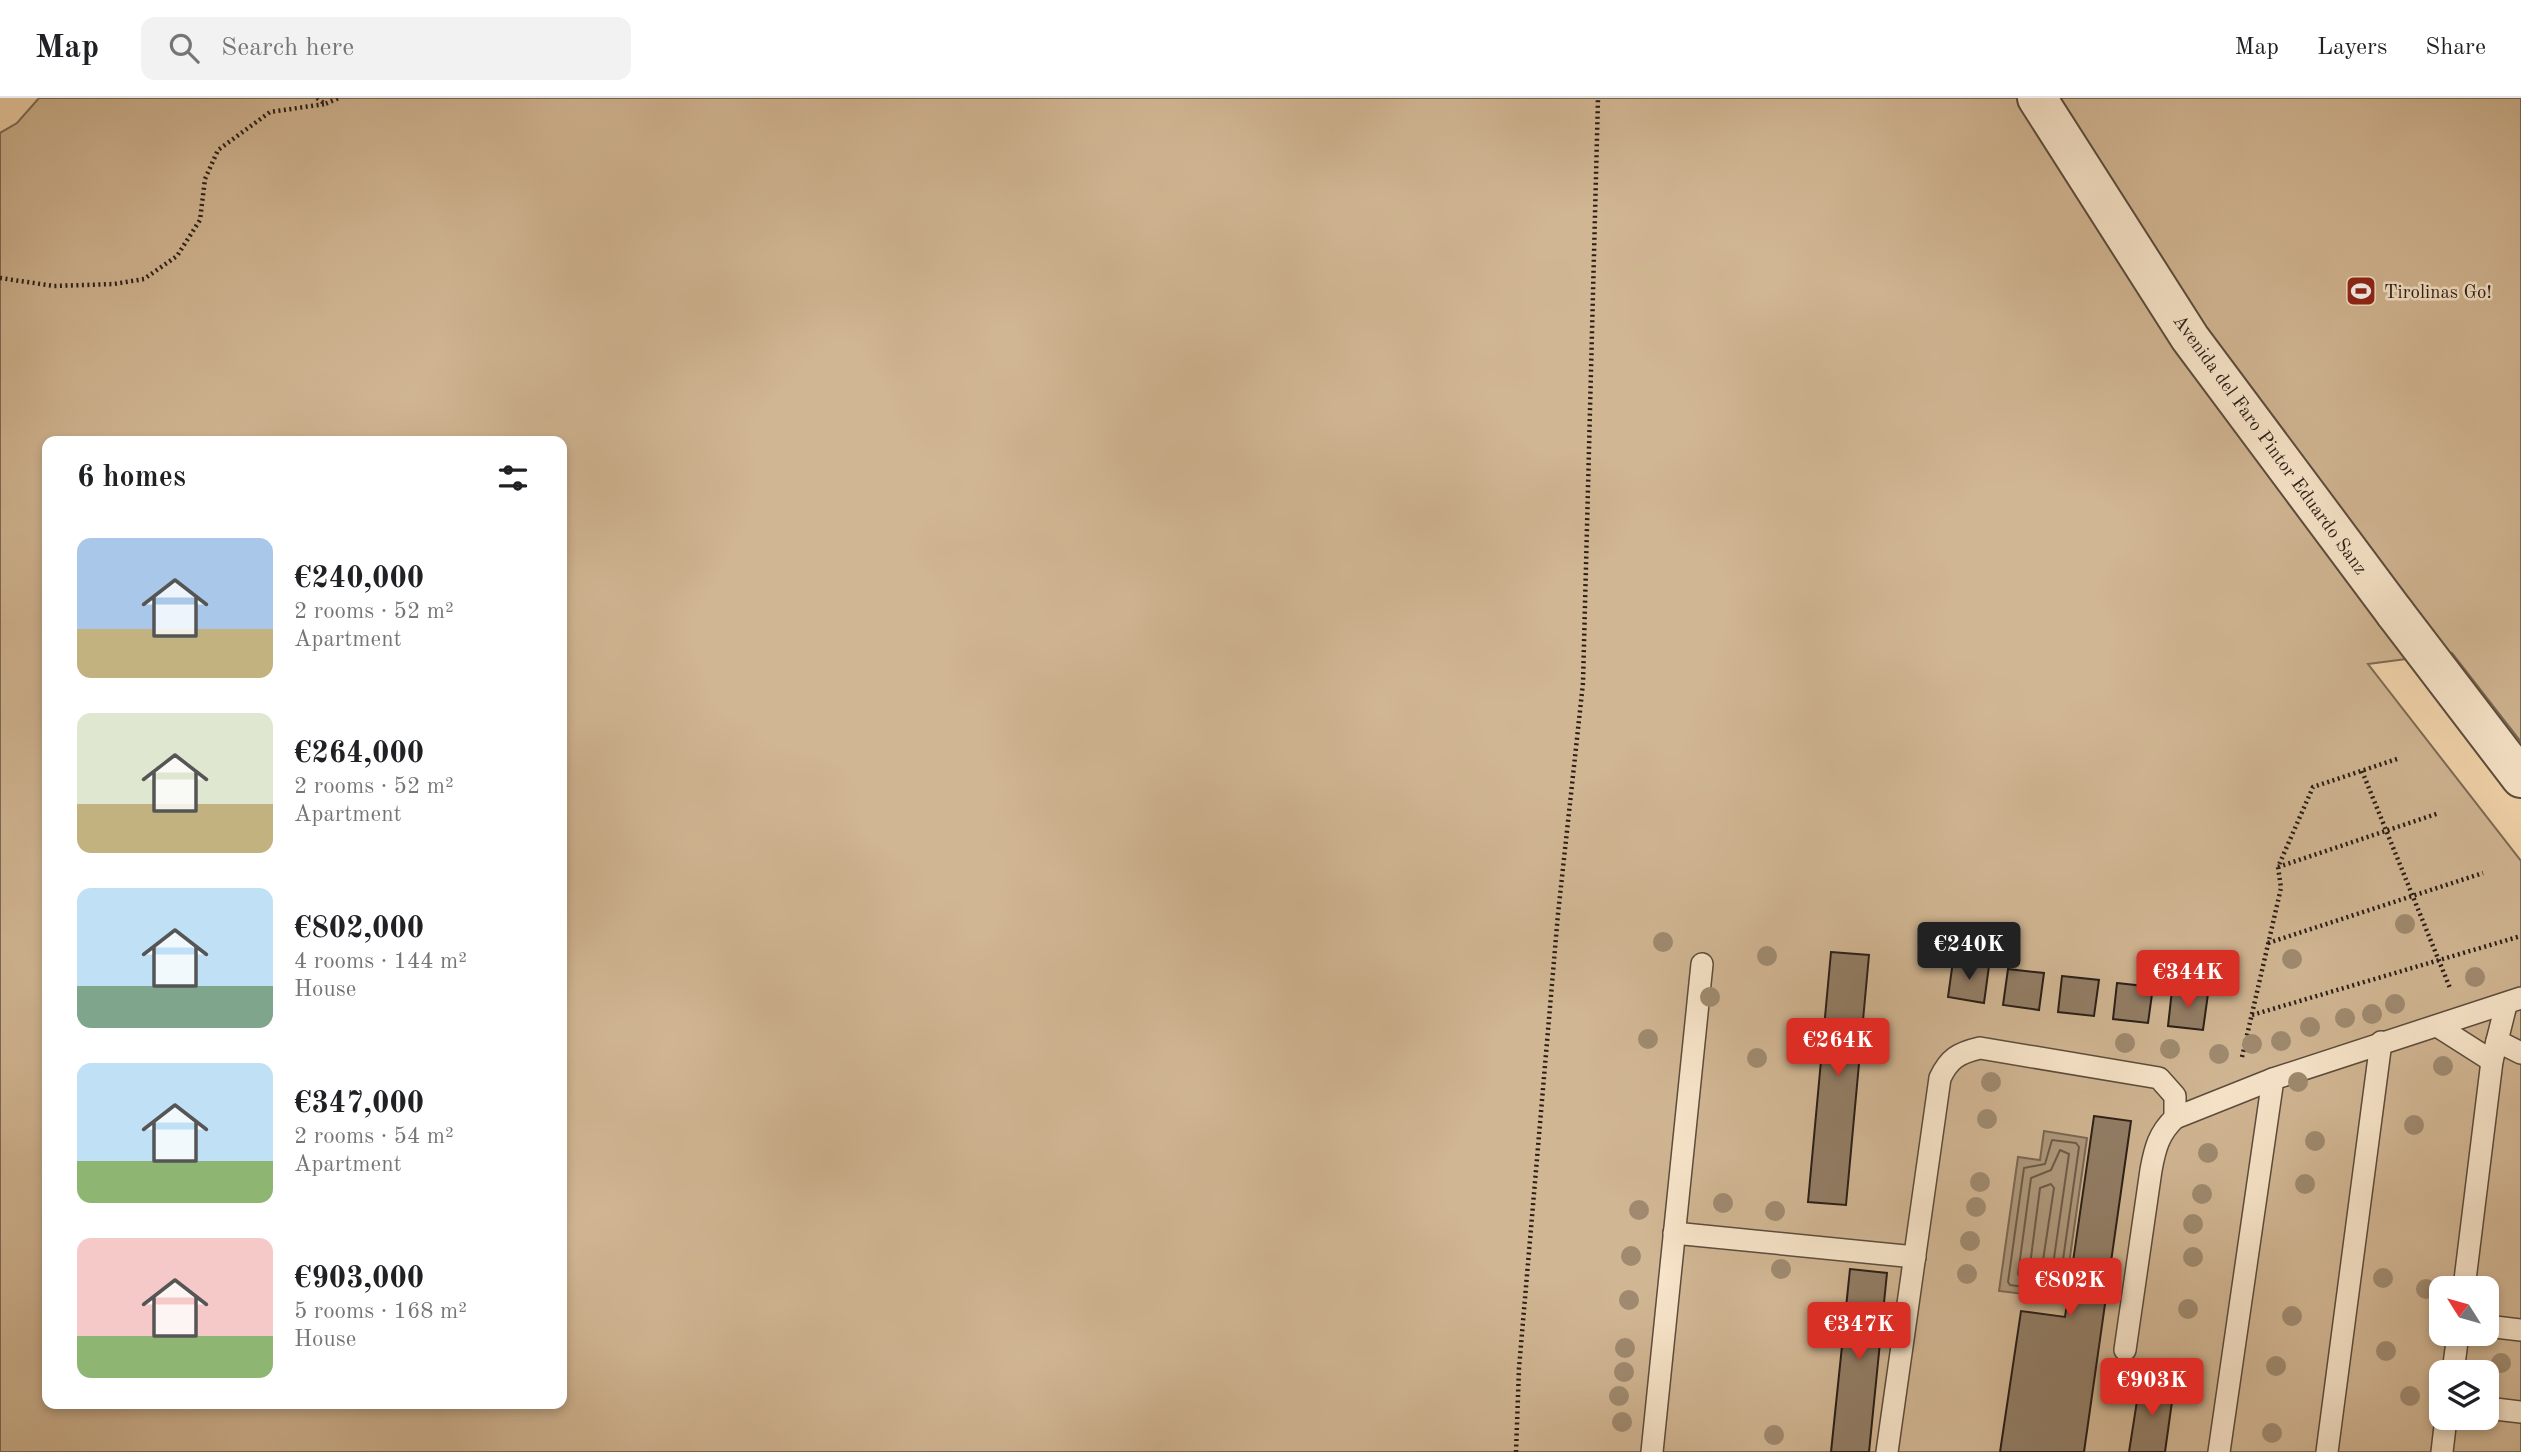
<!DOCTYPE html>
<html lang="en">
<head>
<meta charset="utf-8">
<style>
	:root { --surface:#fff; --page:#f2f2f2; --text:#202124; --muted:#757577; --line:#e0e0e0; --accent:#d93025 }
	body { margin:0; font-family:"Old Standard TT",serif; background:var(--page); color:var(--text); height:100vh; display:flex; flex-direction:column; font-size:26px; white-space:nowrap }
	* { box-sizing:border-box; margin:0 }
	p { font-size:23px; color:var(--muted) }
	.icon { flex:none; width:38px; height:38px; fill:none; stroke:currentColor; stroke-width:2; stroke-linecap:round; stroke-linejoin:round }
	.map { position:relative; flex:1; overflow:hidden }
	.details { position:absolute; left:42px; top:338px; width:525px; height:973px; display:flex; flex-direction:column; background:var(--surface); border-radius:14px; box-shadow:0 4px 10px #0003 }
	.details>* { flex:none }
	.needle { width:46px; rotate:307deg }
	.buttons { position:absolute; left:2429px; top:1178px; display:grid; gap:14px }
	.buttons a { display:grid; place-items:center; width:70px; height:70px; border-radius:14px; background:var(--surface); box-shadow:0 4px 10px #0003; font-size:35px }
	.price { position:absolute; translate:-50% -60px; padding:0 16px; border-radius:7px; background:var(--accent); color:#fff; font-size:23px; line-height:46px; filter:drop-shadow(0 2px 4px #0008) }
	.price::after { content:''; position:absolute; left:50%; top:42px; width:21px; height:16px; margin-left:-10px; background:inherit; clip-path:polygon(0 0,100% 0,50% 100%) }
	.price.selected { background:#222; color:#fff }
	ul { padding:0; list-style:none }
	li { display:flex; align-items:center; gap:21px; height:175px; padding:0 35px }
	li span { display:grid; place-items:center; flex:none; width:196px; height:140px; border-radius:14px; color:#555 }
	li>.icon { margin-inline-start:auto }
	span .icon { width:84px; height:84px; fill:#fffc; stroke-width:1 }
	li b { font-size:30px }
	h2 { display:flex; justify-content:space-between; align-items:center; height:84px; padding:0 35px; font-size:30px }
	header { display:flex; align-items:center; gap:42px; box-sizing:border-box; height:98px; padding:0 35px; background:var(--surface); border-bottom:2px solid var(--line) }
	header strong { font-size:33px }
	nav { display:flex; gap:38px; margin-inline-start:auto; font-size:24px }
	.search { width:490px; height:63px; background:var(--page); display:flex; align-items:center; gap:18px; box-sizing:border-box; padding:0 24px; border-radius:14px; color:var(--muted); font-size:26px }
	.map>svg:first-child { display:block }
	.green { fill:#d1b693; stroke:#7d6a56; stroke-width:2; fill-rule:evenodd }
	.water { fill:#ae977a; stroke:#796753; stroke-width:2 }
	.lines { fill:none; stroke-linecap:round; stroke-linejoin:round }
	.shore { stroke:#6c5a49; stroke-width:2 }
	.building { fill:#927d65; stroke:#291e18; stroke-width:2 }
	.service-casing { stroke:#5c4c3d; stroke-width:24 }
	.minor-casing { stroke:#5c4c3d; stroke-width:42 }
	.tertiary-casing { stroke:#5c4c3d; stroke-width:42 }
	.path { stroke:#291e18; stroke-width:4.5; stroke-dasharray:2 3.5; stroke-linecap:butt }
	.service { stroke:#f7e4c9; stroke-width:21 }
	.minor { stroke:#f7e4c9; stroke-width:38 }
	.tertiary { stroke:#f7e4c9; stroke-width:38 }
	.tree { fill:#9f8a6f }
	.labels { text-anchor:middle; stroke-width:5; stroke-linejoin:round; paint-order:stroke }
	.poi-label { font-size:19px; fill:#291e18; stroke:#f7e4c9; text-anchor:start }
	.street-label { font-size:19px; fill:#291e18; stroke:#f7e4c9 }
</style>
</head>
<body>
<header>
<strong>Map</strong>
<div class="search"><svg class="icon" aria-label="search" viewBox="0 0 24 24"><circle cx="10" cy="10" r="6"/><path d="M15 15l6 6"/></svg>Search here</div>
<nav><a>Map</a><a>Layers</a><a>Share</a></nav>
</header>
<div class="map">
<svg width="2521" height="1354" viewBox="0 0 2521 1354">
	<rect width="100%" height="100%" fill="#f3d5ac"/>
	<filter id="stains"><feTurbulence type="fractalNoise" baseFrequency=".00286" numOctaves="4"/><feColorMatrix values="0 0 0 0 .2 0 0 0 0 .09 0 0 0 0 .02 0 0 0 .5 -.17"/></filter>
	<radialGradient id="worn" r=".72"><stop offset=".6" stop-color="#630" stop-opacity="0"/><stop offset="1" stop-color="#630" stop-opacity=".3"/></radialGradient>
	<path class="green" d="M 39,0 L 2521,0 L 2521,644 L 2452,555 L 2368,566 L 2521,763 L 2521,1354 L 0,1354 L 0,35 L 17,25 ZM 47,343 L 562,343 L 562,1306 L 47,1306 ZM 2441,1190 L 2487,1190 L 2487,1236 L 2441,1236 ZM 2441,1274 L 2487,1274 L 2487,1320 L 2441,1320 Z"/>
	<path class="water" d="M 2044,1033 L 2087,1040 L 2064,1201 L 1999,1193 L 2018,1059 L 2040,1062 Z"/>
	<g class="lines">
		<g class="shore">
			<path d="M 2052,1042 L 2076,1045 L 2079,1049 L 2059,1190 L 2055,1193 L 2010,1187 L 2008,1184 L 2024,1070 L 2045,1066 Z"/>
			<path d="M 2060,1052 L 2069,1056 L 2051,1181 L 2048,1183 L 2020,1179 L 2018,1176 L 2031,1080 L 2051,1072 Z"/>
			<path d="M 2051,1086 L 2054,1090 L 2042,1169 L 2032,1171 L 2030,1167 L 2040,1090 Z"/>
		</g>
	</g>
	<g class="building">
		<path d="M 1831,854 L 1869,857 L 1846,1107 L 1808,1104 Z"/>
		<path d="M 1953,863 L 1989,868 L 1984,905 L 1948,899 Z"/>
		<path d="M 2008,871 L 2044,875 L 2039,912 L 2003,907 Z"/>
		<path d="M 2062,878 L 2099,882 L 2094,918 L 2058,914 Z"/>
		<path d="M 2117,885 L 2153,889 L 2148,925 L 2113,921 Z"/>
		<path d="M 2172,892 L 2208,896 L 2203,932 L 2168,928 Z"/>
		<path d="M 2094,1018 L 2131,1023 L 2084,1354 L 2000,1354 L 2021,1213 L 2065,1219 Z"/>
		<path d="M 1850,1171 L 1887,1175 L 1869,1354 L 1831,1354 Z"/>
		<path d="M 2140,1284 L 2174,1289 L 2165,1354 L 2129,1354 Z"/>
	</g>
	<g class="lines">
		<g class="service-casing">
			<g id="service">
				<path d="M 2437,928 L 2492,963"/>
				<path d="M 2497,943 L 2521,955"/>
				<path d="M 1674,1135 L 1915,1159"/>
				<path d="M 2464,1190 L 2492,963 L 2506,907"/>
				<path d="M 2487,1228 L 2521,1232"/>
				<path d="M 2125,1252 L 2151,1072 C 2155,1050 2159,1035 2175,1020 L 2273,981"/>
				<path d="M 2453,1274 L 2458,1236"/>
				<path d="M 2487,1310 L 2521,1314"/>
				<path d="M 1652,1354 L 1702,866"/>
				<path d="M 1887,1354 L 1940,980 C 1949,961 1958,955 1980,950 L 2159,980 L 2175,998 L 2175,1020"/>
				<path d="M 2219,1354 L 2273,981 L 2521,900"/>
				<path d="M 2327,1354 L 2381,944"/>
				<path d="M 2442,1354 L 2446,1320"/>
			</g>
		</g>
		<g class="minor-casing">
			<path id="minor" d="M 2037,0 L 2190,240 L 2395,515"/>
		</g>
		<g class="tertiary-casing">
			<path id="tertiary" d="M 2395,515 L 2521,680"/>
		</g>
		<g class="path">
			<path d="M 317,0 L 325,6 L 339,0"/>
			<path d="M 0,180 L 54,188 L 114,186 L 144,181 L 177,158 L 200,122 L 205,81 L 218,52 L 270,14 L 325,6"/>
			<path d="M 2362,673 L 2450,890"/>
			<path d="M 2278,769 L 2439,715"/>
			<path d="M 2268,845 L 2483,775"/>
			<path d="M 2252,917 L 2521,838"/>
			<path d="M 2242,959 L 2281,790 L 2278,769 L 2313,689 L 2397,661"/>
			<path d="M 1516,1354 L 1519,1270 L 1558,816 L 1583,585 L 1598,0"/>
		</g>
		<use href="#service" class="service"/>
		<use href="#minor" class="minor"/>
		<use href="#tertiary" class="tertiary"/>
	</g>
	<g class="tree">
		<circle cx="2405" cy="826" r="10"/>
		<circle cx="1663" cy="844" r="10"/>
		<circle cx="1767" cy="858" r="10"/>
		<circle cx="2292" cy="861" r="10"/>
		<circle cx="2221" cy="864" r="10"/>
		<circle cx="2475" cy="879" r="10"/>
		<circle cx="1710" cy="899" r="10"/>
		<circle cx="2395" cy="906" r="10"/>
		<circle cx="2372" cy="916" r="10"/>
		<circle cx="2345" cy="920" r="10"/>
		<circle cx="2310" cy="929" r="10"/>
		<circle cx="1648" cy="941" r="10"/>
		<circle cx="2281" cy="943" r="10"/>
		<circle cx="2125" cy="945" r="10"/>
		<circle cx="2252" cy="946" r="10"/>
		<circle cx="2170" cy="951" r="10"/>
		<circle cx="2219" cy="956" r="10"/>
		<circle cx="1757" cy="960" r="10"/>
		<circle cx="2443" cy="968" r="10"/>
		<circle cx="1991" cy="984" r="10"/>
		<circle cx="2298" cy="984" r="10"/>
		<circle cx="1987" cy="1021" r="10"/>
		<circle cx="2414" cy="1027" r="10"/>
		<circle cx="2315" cy="1043" r="10"/>
		<circle cx="2208" cy="1055" r="10"/>
		<circle cx="1980" cy="1084" r="10"/>
		<circle cx="2305" cy="1086" r="10"/>
		<circle cx="2202" cy="1096" r="10"/>
		<circle cx="1723" cy="1105" r="10"/>
		<circle cx="1976" cy="1109" r="10"/>
		<circle cx="1639" cy="1112" r="10"/>
		<circle cx="1775" cy="1113" r="10"/>
		<circle cx="2193" cy="1126" r="10"/>
		<circle cx="1970" cy="1143" r="10"/>
		<circle cx="1631" cy="1158" r="10"/>
		<circle cx="2193" cy="1159" r="10"/>
		<circle cx="1781" cy="1171" r="10"/>
		<circle cx="1967" cy="1176" r="10"/>
		<circle cx="2383" cy="1180" r="10"/>
		<circle cx="2426" cy="1191" r="10"/>
		<circle cx="1629" cy="1202" r="10"/>
		<circle cx="2188" cy="1211" r="10"/>
		<circle cx="2292" cy="1218" r="10"/>
		<circle cx="1625" cy="1250" r="10"/>
		<circle cx="2386" cy="1253" r="10"/>
		<circle cx="2501" cy="1265" r="10"/>
		<circle cx="2276" cy="1268" r="10"/>
		<circle cx="1624" cy="1274" r="10"/>
		<circle cx="1619" cy="1298" r="10"/>
		<circle cx="2410" cy="1298" r="10"/>
		<circle cx="1622" cy="1324" r="10"/>
		<circle cx="2272" cy="1335" r="10"/>
		<circle cx="1774" cy="1337" r="10"/>
	</g>
	<defs>
		<g id="stadium-square" transform="scale(1.575)"><rect x="-9" y="-9" width="18" height="18" rx="4" fill="#8f2418" stroke="#f7e4c9"/><path d="M0-5a6.5 5 0 1 0 0 10a6.5 5 0 1 0 0-10ZM-3.5-1.8h7v3.6h-7Z" fill="#fff"/></g>
	</defs>
	<g fill-rule="evenodd">
		<use href="#stadium-square" x="2361" y="193"/>
	</g>
	<g class="labels">
		<g class="poi-label">
			<text x="2384" y="200">Tirolinas Go!</text>
		</g>
		<g class="street-label">
			<text transform="translate(2271 346) rotate(54)" y="7">Avenida del Faro Pintor Eduardo Sanz</text>
		</g>
	</g>
	<rect width="100%" height="100%" filter="url(#stains)"/>
	<rect width="100%" height="100%" fill="url(#worn)"/>
</svg>
<div class="buttons">
<a><svg class="needle" viewBox="-14 -14 28 28"><path d="M0-13l5 13h-10z" fill="#e53935"/><path d="M0 13l5-13h-10z" fill="#757577"/></svg></a>
<a><svg class="icon" aria-label="layers" viewBox="0 0 24 24"><path d="M12 4l9 5-9 5-9-5zM3 14l9 5 9-5"/></svg></a>
</div>
<b class="price selected" style="left:1969px;top:884px">€240K</b>
<b class="price" style="left:2188px;top:912px">€344K</b>
<b class="price" style="left:1838px;top:980px">€264K</b>
<b class="price" style="left:2070px;top:1220px">€802K</b>
<b class="price" style="left:1859px;top:1264px">€347K</b>
<b class="price" style="left:2152px;top:1320px">€903K</b>
<section class="details">
<h2>6 homes<svg class="icon" aria-label="filters" viewBox="0 0 24 24"><path d="M4 7h16M4 17h16"/><circle cx="9" cy="7" r="2"/><circle cx="15" cy="17" r="2"/></svg></h2>
<ul>
<li><span style="background:linear-gradient(#a9c7e8 65%,#c2b280 0)"><svg class="icon" aria-label="home" viewBox="0 0 24 24"><path d="M3 11l9-7 9 7M6 9v11h12V9"/></svg></span><div><b>€240,000</b><p>2 rooms · 52 m²</p><p>Apartment</p></div></li>
<li><span style="background:linear-gradient(#dfe7d0 65%,#c2b280 0)"><svg class="icon" aria-label="home" viewBox="0 0 24 24"><path d="M3 11l9-7 9 7M6 9v11h12V9"/></svg></span><div><b>€264,000</b><p>2 rooms · 52 m²</p><p>Apartment</p></div></li>
<li><span style="background:linear-gradient(#bfe0f5 70%,#7fa58c 0)"><svg class="icon" aria-label="home" viewBox="0 0 24 24"><path d="M3 11l9-7 9 7M6 9v11h12V9"/></svg></span><div><b>€802,000</b><p>4 rooms · 144 m²</p><p>House</p></div></li>
<li><span style="background:linear-gradient(#bfe0f5 70%,#8fb573 0)"><svg class="icon" aria-label="home" viewBox="0 0 24 24"><path d="M3 11l9-7 9 7M6 9v11h12V9"/></svg></span><div><b>€347,000</b><p>2 rooms · 54 m²</p><p>Apartment</p></div></li>
<li><span style="background:linear-gradient(#f6c9c9 70%,#8fb573 0)"><svg class="icon" aria-label="home" viewBox="0 0 24 24"><path d="M3 11l9-7 9 7M6 9v11h12V9"/></svg></span><div><b>€903,000</b><p>5 rooms · 168 m²</p><p>House</p></div></li>
</ul>
</section>
</div>
</body>
</html>
